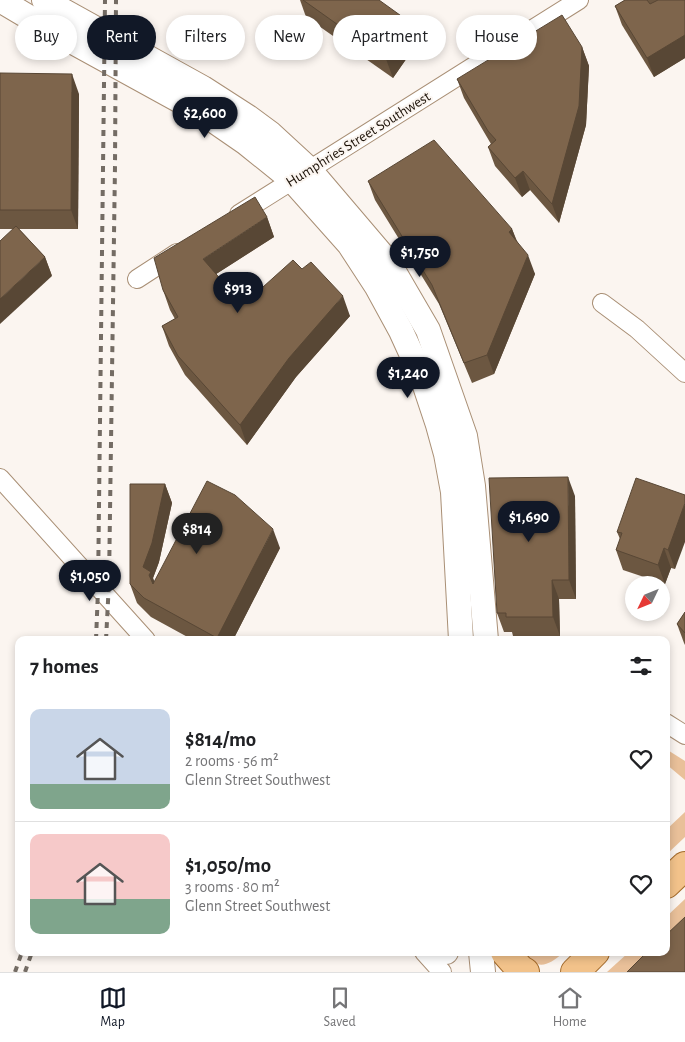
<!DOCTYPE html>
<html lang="en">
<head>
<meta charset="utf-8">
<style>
	:root { --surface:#fff; --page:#f6f6f6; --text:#202124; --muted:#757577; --line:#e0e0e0; --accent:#111827 }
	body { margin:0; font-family:"Alegreya Sans",sans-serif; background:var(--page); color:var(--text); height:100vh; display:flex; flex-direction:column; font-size:19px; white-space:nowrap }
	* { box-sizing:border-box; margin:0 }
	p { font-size:16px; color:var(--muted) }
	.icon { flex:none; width:28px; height:28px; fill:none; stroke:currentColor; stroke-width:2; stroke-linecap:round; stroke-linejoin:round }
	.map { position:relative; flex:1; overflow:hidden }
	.sheet { position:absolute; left:15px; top:636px; width:655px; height:320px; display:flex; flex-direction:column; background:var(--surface); border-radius:10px; box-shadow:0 2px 8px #0003 }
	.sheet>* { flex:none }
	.guide { position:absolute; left:15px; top:15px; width:655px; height:45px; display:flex; gap:10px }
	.needle { width:32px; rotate:227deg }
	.fabs { position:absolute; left:625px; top:576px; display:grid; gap:10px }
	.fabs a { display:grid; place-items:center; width:45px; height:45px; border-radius:50%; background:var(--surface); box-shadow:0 2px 8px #0003; font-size:25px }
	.price { position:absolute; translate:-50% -42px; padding:0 11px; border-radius:18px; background:var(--accent); color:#fff; font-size:16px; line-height:32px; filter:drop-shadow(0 1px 2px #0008) }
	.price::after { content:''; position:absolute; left:50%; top:30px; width:15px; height:11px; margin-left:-8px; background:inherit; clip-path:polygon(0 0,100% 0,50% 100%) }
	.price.active { background:#222; color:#fff }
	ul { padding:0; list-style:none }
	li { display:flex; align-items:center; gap:15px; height:125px; padding:0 15px }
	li+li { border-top:1px solid var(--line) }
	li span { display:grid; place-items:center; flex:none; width:140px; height:100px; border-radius:10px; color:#555 }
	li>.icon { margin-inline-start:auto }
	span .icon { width:60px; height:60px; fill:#fffc; stroke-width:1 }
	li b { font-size:21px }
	h2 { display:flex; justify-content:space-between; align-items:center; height:60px; padding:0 15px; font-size:21px }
	.chip { padding:0 18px; border-radius:22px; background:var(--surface); box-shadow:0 2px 8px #0003; font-size:18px; line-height:45px }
	.chip.active { background:var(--accent); color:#fff }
	.tabs { display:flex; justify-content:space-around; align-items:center; height:70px; border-top:1px solid var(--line); background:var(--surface); font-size:14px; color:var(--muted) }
	.tabs a { display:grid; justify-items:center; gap:2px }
	.tabs .active { color:var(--accent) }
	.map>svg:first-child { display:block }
	.green { fill:#e9c099 }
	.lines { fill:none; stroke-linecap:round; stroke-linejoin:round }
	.minor-casing { stroke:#a98f75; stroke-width:20 }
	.secondary-casing { stroke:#a98f75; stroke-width:26 }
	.primary-casing { stroke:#a26929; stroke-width:30 }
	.minor { stroke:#fff; stroke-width:18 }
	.secondary { stroke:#fff; stroke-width:24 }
	.primary { stroke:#f2c28a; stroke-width:28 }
	.rail { stroke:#746c64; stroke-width:4; stroke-dasharray:6 6; stroke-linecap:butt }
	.wall { fill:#6c5741 }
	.shaded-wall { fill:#584735 }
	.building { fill:#7e654c; stroke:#584735 }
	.labels { text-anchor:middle; stroke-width:4; stroke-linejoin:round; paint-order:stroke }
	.street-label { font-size:15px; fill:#1b1107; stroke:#fbf5f0 }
</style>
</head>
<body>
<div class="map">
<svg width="685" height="972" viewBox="0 0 685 972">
	<rect width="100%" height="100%" fill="#fbf5f0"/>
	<g class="green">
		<path d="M 666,749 L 685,761 L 685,780 L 666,764 Z"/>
		<path d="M 685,812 L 685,837 L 666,855 L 666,830 Z"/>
		<path d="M 685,899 L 685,920 L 666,938 L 666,917 Z"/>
		<path d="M 524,953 L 563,953 C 548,966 537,971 524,953 Z"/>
		<path d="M 628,953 L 652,953 L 632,972 L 607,972 Z"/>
	</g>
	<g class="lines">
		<g class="minor-casing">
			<g id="minor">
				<path d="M 239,214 L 579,0"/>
				<path d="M 137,279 L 177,253"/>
				<path d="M 602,303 L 637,329 L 685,373"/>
				<path d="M 0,478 L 146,640"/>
				<path d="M 666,723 L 685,735"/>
				<path d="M 424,952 L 442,972"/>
			</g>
		</g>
		<g class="secondary-casing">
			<g id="secondary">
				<path d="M 0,0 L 42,25 L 204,114 L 246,143 L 292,180 L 349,244 L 377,287 L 401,331 L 422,377 L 438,425 L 446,454 L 453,492 L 461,640"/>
				<path d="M 44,0 L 203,88 L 248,117 L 271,134 L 309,169 L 389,263 L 428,330 L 465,436 L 473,486 L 486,640"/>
				<path d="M 435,952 L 446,952"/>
				<path d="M 481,952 L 483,972"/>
			</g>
		</g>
		<g class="primary-casing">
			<g id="primary">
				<path d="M 666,884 L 685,866"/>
				<path d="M 505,952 L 520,969 L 525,972"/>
				<path d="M 575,972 L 595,952"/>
			</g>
		</g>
		<use href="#minor" class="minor"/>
		<use href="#secondary" class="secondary"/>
		<use href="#primary" class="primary"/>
		<g class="rail">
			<path d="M 96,640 L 98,590 L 105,0"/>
			<path d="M 106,640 L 109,582 L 115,166 L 116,0"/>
			<path d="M 15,972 L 22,952"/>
			<path d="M 25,972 L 32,952"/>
		</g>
	</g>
	<g class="wall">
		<path d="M 300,0 L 379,0 L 418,42 L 393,78 L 306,17 Z"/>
		<path d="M 625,0 L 685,0 L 685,58 L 654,77 L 622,25 L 615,6 Z"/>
		<path d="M 582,47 L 589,66 L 586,125 L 559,223 L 530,190 L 522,197 L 495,166 L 488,147 L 491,144 L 464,98 L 457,79 Z"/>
		<path d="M 0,73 L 79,94 L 78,229 L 19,229 L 45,257 L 52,276 L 13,229 L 0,229 Z"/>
		<path d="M 368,181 L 512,229 L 517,241 L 535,274 L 494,374 L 472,383 L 439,304 L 375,200 Z"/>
		<path d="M 267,217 L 274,237 L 216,274 L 243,305 L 302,269 L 350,316 L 296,377 L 247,445 L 185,375 L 169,346 L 162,326 L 175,319 L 170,310 L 163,290 Z"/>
		<path d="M 165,484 L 172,503 L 159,562 L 153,578 L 154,582 L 280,548 L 233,640 L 193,640 L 151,617 L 137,603 L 130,584 Z"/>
		<path d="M 685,495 L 675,569 L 671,568 L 665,584 L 623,570 L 616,550 L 620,539 L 617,532 Z"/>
		<path d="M 575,496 L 576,599 L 559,599 L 560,636 L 513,636 L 512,632 L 504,632 L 497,613 Z"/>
		<path d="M 685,612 L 685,645 L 684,643 L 677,624 Z"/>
	</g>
	<g class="shaded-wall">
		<path d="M 411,23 L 418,42 L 393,78 L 386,59 Z"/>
		<path d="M 685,35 L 685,58 L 654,77 L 647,58 Z"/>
		<path d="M 582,47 L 589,66 L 586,125 L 559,223 L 552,204 Z"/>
		<path d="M 72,74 L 79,94 L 78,229 L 71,210 Z"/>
		<path d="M 523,171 L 530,190 L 522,197 L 515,178 Z"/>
		<path d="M 267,217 L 274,237 L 210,278 L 203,259 Z"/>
		<path d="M 512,229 L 519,248 L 509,232 Z"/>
		<path d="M 528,255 L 535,274 L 494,374 L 487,355 Z"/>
		<path d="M 45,257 L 52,276 L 0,324 L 0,299 Z"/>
		<path d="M 343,296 L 350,316 L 296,377 L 247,445 L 240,425 L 289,358 Z"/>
		<path d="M 568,477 L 575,496 L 576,599 L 569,580 Z"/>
		<path d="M 165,484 L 172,503 L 159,562 L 153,578 L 158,591 L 156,594 L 143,567 Z"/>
		<path d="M 685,503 L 685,542 L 675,569 L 668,550 Z"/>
		<path d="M 273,529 L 280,548 L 233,640 L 218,640 L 217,638 Z"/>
		<path d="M 664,548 L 671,568 L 665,584 L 658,565 Z"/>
		<path d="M 552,580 L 559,599 L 560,636 L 553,617 Z"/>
	</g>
	<g class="building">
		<path d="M 303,0 L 379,0 L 411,23 L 386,59 Z"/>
		<path d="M 625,0 L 647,0 L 650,4 L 658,0 L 685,0 L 685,35 L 647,58 L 615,6 Z"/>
		<path d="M 562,15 L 582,47 L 579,106 L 552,204 L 523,171 L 515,178 L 488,147 L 496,140 L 488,131 L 457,79 Z"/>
		<path d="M 0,73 L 72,74 L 71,210 L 0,210 Z"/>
		<path d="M 434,140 L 512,229 L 509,232 L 528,255 L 487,355 L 464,363 L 432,285 L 368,181 Z"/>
		<path d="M 255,197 L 267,217 L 203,259 L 243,305 L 293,260 L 302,269 L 311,262 L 343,296 L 289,358 L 240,425 L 178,356 L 162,326 L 178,317 L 163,290 L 154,258 Z"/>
		<path d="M 16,226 L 45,257 L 0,299 L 0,241 Z"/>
		<path d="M 568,477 L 569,580 L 552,580 L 553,617 L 506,617 L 506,613 L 497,613 L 489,478 Z"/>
		<path d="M 636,478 L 685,495 L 685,503 L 668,550 L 664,548 L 658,565 L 616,550 L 622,533 L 617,532 Z"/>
		<path d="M 207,481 L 235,495 L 273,529 L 217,638 L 144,598 L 130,584 L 130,484 L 165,484 L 152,543 L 143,567 L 151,572 L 149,575 L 153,584 Z"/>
		<path d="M 685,612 L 685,633 L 677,624 Z"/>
		<path d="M 685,917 L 685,972 L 627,972 L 647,952 L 666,952 L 666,935 Z"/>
	</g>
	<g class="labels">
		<g class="street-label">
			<text transform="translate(358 139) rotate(-32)" y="5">Humphries Street Southwest</text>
		</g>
	</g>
</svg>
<div class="fabs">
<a><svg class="needle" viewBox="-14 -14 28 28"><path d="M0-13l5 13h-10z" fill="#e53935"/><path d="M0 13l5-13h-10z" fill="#757577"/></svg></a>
</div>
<b class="price" style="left:205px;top:139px">$2,600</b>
<b class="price" style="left:420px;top:278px">$1,750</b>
<b class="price" style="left:238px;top:314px">$913</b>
<b class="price" style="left:408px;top:399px">$1,240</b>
<b class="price" style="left:529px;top:543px">$1,690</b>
<b class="price active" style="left:197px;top:555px">$814</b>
<b class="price" style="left:90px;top:602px">$1,050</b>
<div class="guide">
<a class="chip">Buy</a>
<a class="chip active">Rent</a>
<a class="chip">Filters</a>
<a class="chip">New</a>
<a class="chip">Apartment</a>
<a class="chip">House</a>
</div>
<section class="sheet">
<h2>7 homes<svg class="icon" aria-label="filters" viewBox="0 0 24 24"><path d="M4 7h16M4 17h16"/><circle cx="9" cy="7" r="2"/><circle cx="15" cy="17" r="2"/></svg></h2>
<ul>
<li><span style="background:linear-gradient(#c9d6e8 75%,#7fa58c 0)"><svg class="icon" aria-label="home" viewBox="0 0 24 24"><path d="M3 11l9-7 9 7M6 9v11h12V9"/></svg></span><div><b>$814/mo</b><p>2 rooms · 56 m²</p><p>Glenn Street Southwest</p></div><svg class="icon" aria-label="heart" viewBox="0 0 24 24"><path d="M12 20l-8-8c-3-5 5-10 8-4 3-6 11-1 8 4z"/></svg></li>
<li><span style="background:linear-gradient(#f6c9c9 65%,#7fa58c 0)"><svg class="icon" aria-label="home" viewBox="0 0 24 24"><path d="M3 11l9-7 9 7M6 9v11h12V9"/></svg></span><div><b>$1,050/mo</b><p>3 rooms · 80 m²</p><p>Glenn Street Southwest</p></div><svg class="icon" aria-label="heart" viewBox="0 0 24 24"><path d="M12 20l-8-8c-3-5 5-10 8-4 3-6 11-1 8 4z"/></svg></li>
</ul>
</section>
</div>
<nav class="tabs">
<a class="active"><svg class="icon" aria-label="map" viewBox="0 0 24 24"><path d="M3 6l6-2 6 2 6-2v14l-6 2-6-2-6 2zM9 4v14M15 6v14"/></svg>Map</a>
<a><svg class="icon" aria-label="saved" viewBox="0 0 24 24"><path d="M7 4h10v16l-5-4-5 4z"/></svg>Saved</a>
<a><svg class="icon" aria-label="home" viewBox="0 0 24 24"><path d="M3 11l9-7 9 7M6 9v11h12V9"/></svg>Home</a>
</nav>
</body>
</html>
